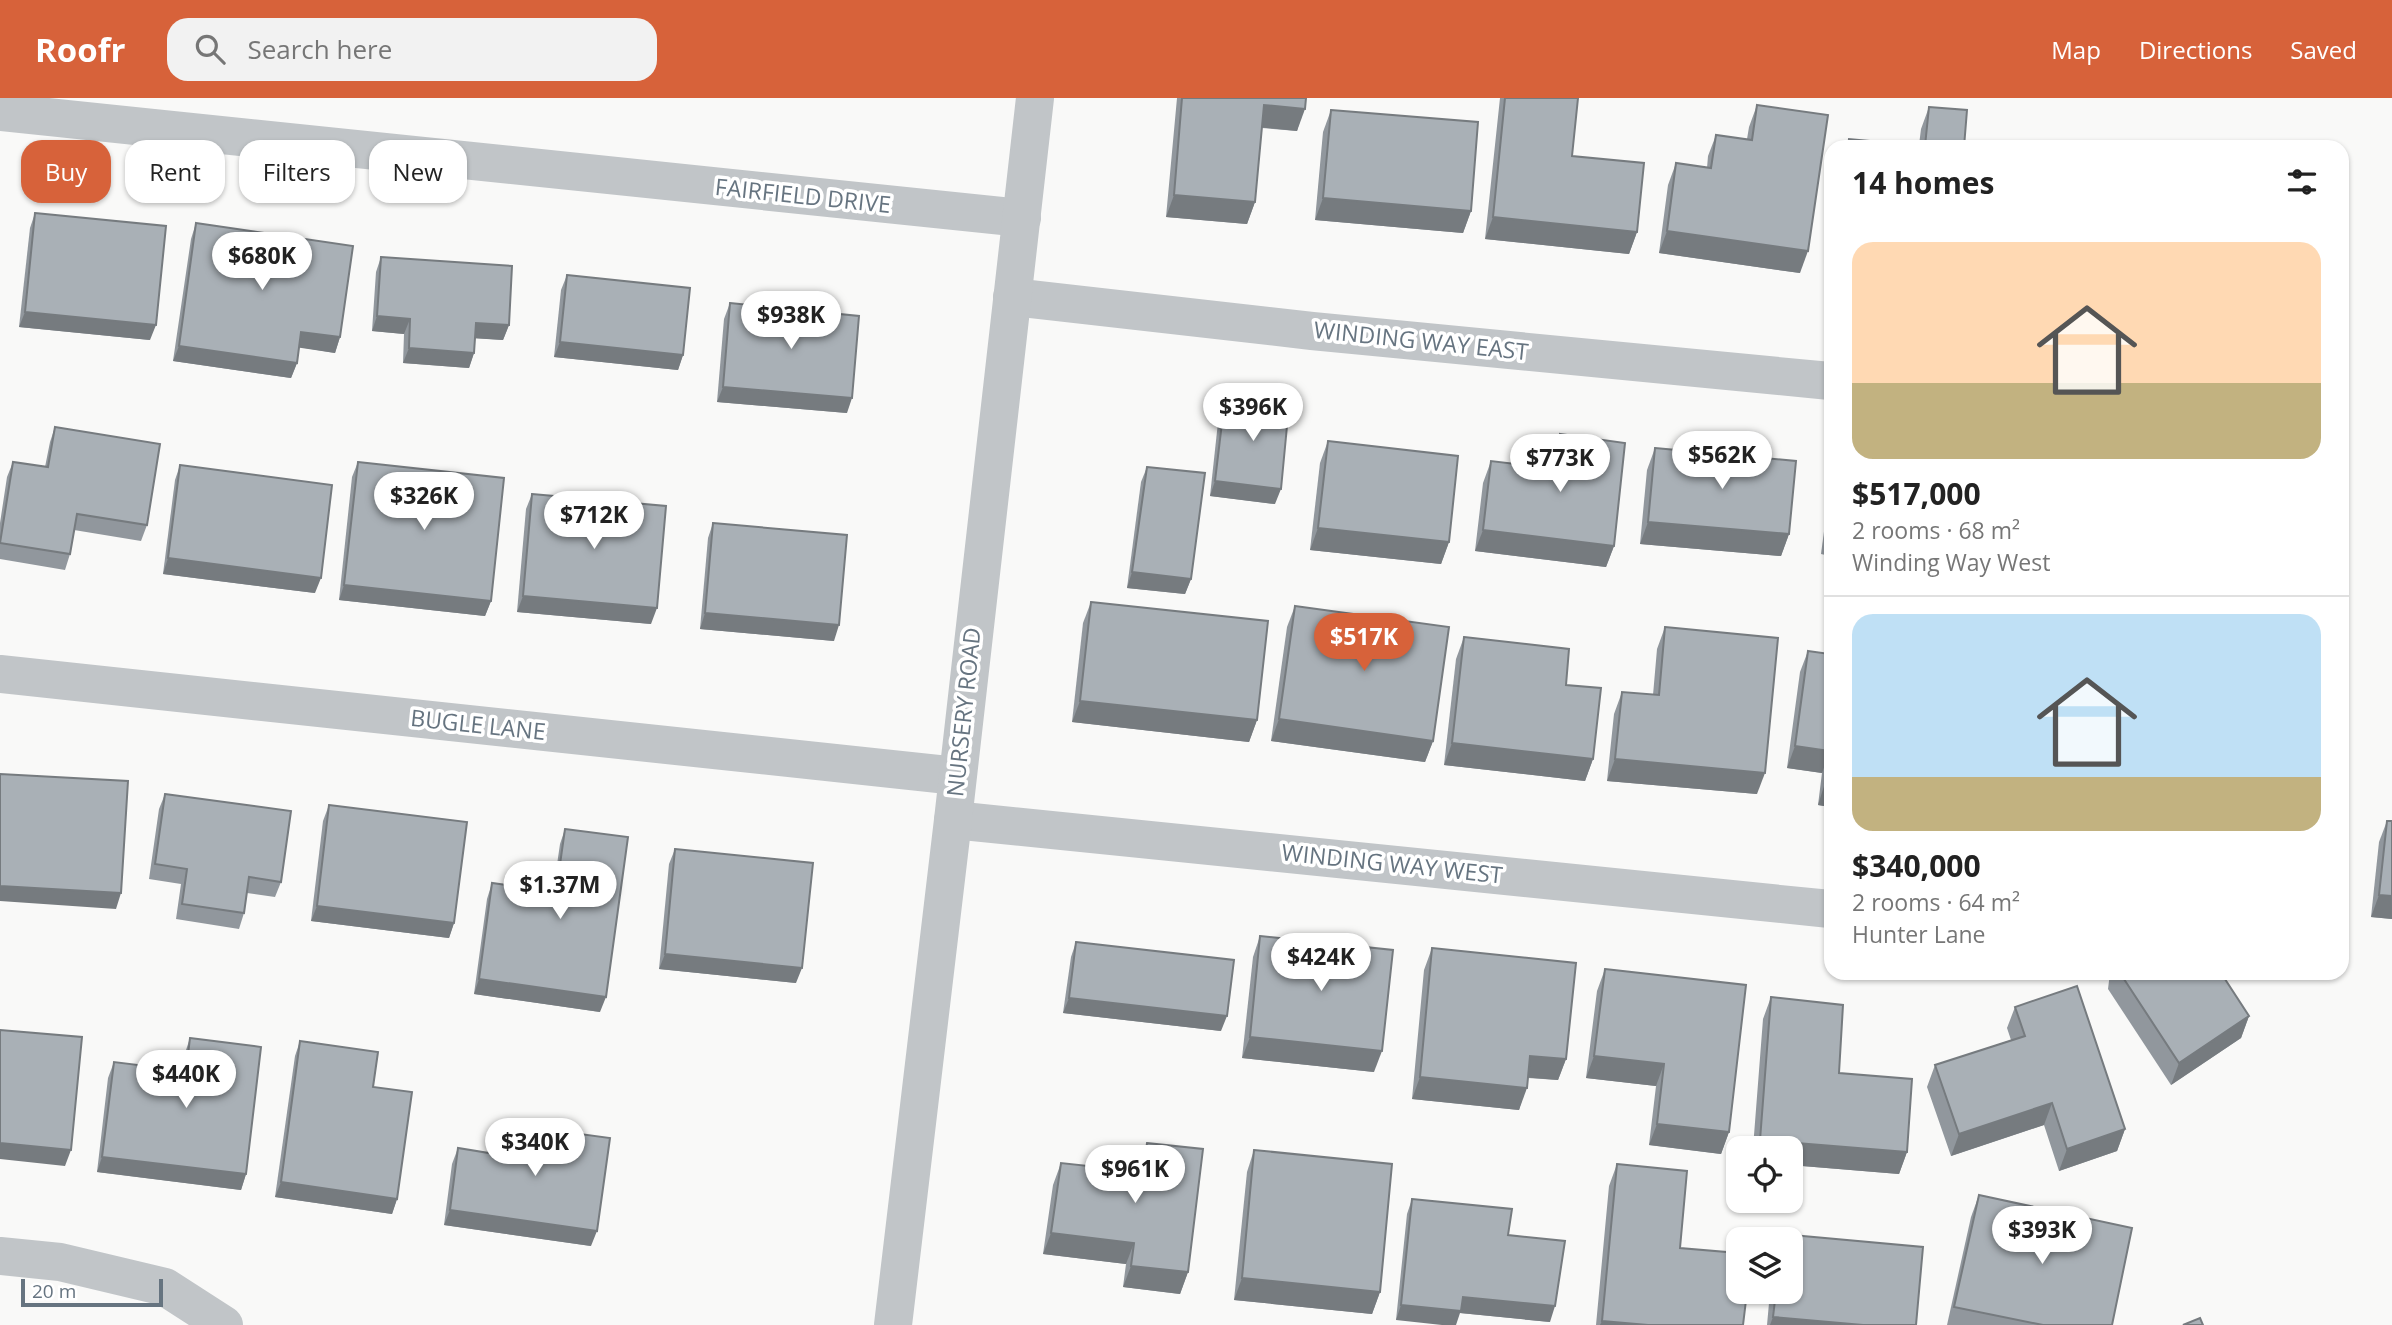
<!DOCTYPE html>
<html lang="en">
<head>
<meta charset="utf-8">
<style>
	:root { --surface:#fff; --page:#f2f2f2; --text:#222; --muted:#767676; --line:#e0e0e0; --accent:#d7623a }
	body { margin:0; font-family:"Open Sans",sans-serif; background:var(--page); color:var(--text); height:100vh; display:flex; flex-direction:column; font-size:26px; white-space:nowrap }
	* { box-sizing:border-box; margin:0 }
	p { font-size:23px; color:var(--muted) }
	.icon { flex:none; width:38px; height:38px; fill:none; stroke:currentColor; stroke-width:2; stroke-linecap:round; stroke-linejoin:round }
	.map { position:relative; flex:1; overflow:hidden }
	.side { position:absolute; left:1824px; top:42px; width:525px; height:840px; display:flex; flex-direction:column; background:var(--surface); border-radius:21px; box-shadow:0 2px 5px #0004 }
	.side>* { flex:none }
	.hud { position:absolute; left:21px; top:42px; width:665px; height:63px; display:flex; gap:14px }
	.controls { position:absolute; left:1726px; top:1038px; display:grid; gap:14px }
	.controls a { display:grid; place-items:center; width:77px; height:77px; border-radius:14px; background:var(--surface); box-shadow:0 2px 5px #0004; font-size:35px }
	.scale { position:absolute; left:21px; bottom:18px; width:142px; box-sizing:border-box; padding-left:7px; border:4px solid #667480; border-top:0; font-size:19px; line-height:24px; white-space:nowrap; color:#667480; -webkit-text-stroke:5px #fff; paint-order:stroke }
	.price { position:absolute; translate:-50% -60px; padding:0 16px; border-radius:24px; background:#fff; color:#222; font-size:23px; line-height:46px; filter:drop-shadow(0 2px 4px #0008) }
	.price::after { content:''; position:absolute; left:50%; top:42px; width:21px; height:16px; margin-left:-10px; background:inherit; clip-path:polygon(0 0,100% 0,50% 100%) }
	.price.on { background:var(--accent); color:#fff }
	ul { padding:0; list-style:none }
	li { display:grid; align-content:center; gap:14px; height:371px; padding:0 28px }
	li+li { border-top:2px solid var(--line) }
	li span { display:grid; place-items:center; height:217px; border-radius:21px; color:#555 }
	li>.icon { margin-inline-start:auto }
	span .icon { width:126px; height:126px; fill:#fffc; stroke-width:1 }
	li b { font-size:30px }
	h2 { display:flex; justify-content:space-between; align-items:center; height:84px; padding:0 28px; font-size:30px }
	.chip { padding:0 24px; border-radius:21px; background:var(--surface); box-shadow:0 2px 5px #0004; font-size:24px; line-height:63px }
	.chip.on { background:var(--accent); color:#fff }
	header { display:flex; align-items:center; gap:42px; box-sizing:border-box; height:98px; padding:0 35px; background:var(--accent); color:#fff }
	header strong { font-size:33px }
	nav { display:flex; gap:38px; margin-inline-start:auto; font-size:24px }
	.search { width:490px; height:63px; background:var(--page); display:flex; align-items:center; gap:18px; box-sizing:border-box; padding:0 24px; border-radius:21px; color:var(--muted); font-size:26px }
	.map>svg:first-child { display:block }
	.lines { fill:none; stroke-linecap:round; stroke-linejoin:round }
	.minor { stroke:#c1c5c8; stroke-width:38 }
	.wall { fill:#91979d }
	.shaded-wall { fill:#767b7f }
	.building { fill:#a9b0b6; stroke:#767b7f; stroke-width:2 }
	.labels { text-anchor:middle; stroke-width:7; stroke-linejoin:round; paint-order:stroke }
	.street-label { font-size:23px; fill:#667480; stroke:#fff }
</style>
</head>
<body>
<header>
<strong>Roofr</strong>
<div class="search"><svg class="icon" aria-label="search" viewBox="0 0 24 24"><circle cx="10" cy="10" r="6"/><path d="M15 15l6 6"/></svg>Search here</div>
<nav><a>Map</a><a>Directions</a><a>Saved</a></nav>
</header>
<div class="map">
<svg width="2392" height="1227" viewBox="0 0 2392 1227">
	<rect width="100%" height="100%" fill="#f9f9f8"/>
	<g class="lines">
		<g class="minor">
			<path d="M 0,14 L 1022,120"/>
			<path d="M 1012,199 L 1312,233 L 1830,283"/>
			<path d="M 0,576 L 957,678"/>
			<path d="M 953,722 L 1830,811"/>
			<path d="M 0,1158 L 60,1164 L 165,1189 L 224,1227"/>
			<path d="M 893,1227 L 953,722 L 1035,0"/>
		</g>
	</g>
	<g class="wall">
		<path d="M 1177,0 L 1306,0 L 1297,33 L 1262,30 L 1255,104 L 1247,126 L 1166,119 Z"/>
		<path d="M 1500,0 L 1578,0 L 1572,58 L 1637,134 L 1629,156 L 1485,141 Z"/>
		<path d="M 1757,7 L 1800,175 L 1659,155 L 1668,87 L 1676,65 L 1707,70 L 1708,58 L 1716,37 L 1747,41 L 1749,29 Z"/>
		<path d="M 1929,9 L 1964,49 L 1846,49 L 1849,41 L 1919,47 L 1921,31 Z"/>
		<path d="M 1331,12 L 1471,113 L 1463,135 L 1315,122 L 1323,34 Z"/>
		<path d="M 35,115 L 150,242 L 19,229 L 30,130 Z"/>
		<path d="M 196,125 L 340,239 L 335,255 L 299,249 L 297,265 L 291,280 L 173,263 L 191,141 Z"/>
		<path d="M 381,159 L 509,227 L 503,242 L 475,240 L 474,255 L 469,270 L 403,265 L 404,236 L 372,233 L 376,174 Z"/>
		<path d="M 567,177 L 683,257 L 678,272 L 554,259 L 561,192 Z"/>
		<path d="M 730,205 L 847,315 L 717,304 L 724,221 Z"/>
		<path d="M 1225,300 L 1275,406 L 1210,398 L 1219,315 Z"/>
		<path d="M 55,329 L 147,427 L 141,443 L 74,432 L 70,456 L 65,472 L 0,461 L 0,425 L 7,379 L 13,364 L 45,369 L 50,344 Z"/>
		<path d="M 1560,336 L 1614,448 L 1606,469 L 1475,453 L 1483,385 L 1491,363 L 1551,371 L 1553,358 Z"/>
		<path d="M 1328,343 L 1449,444 L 1441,466 L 1310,452 L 1320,365 Z"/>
		<path d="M 1655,350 L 1789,436 L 1781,458 L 1640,446 L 1647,372 Z"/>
		<path d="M 358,364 L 491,503 L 485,518 L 339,502 L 352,379 Z"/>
		<path d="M 180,367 L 315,495 L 163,476 L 175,382 Z"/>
		<path d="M 1147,369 L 1191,481 L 1185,496 L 1127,490 L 1141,384 Z"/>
		<path d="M 1830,389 L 1830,458 L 1821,456 Z"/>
		<path d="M 532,396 L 651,526 L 517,514 L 526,411 Z"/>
		<path d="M 713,425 L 834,543 L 700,531 L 708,440 Z"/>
		<path d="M 1091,504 L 1257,622 L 1249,644 L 1072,624 L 1083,525 Z"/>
		<path d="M 1295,508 L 1433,643 L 1425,664 L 1271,643 L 1287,529 Z"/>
		<path d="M 1665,529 L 1757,696 L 1607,683 L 1614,616 L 1622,594 L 1653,597 L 1657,551 Z"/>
		<path d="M 1464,539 L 1566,587 L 1593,661 L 1585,683 L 1444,667 L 1456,561 Z"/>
		<path d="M 1808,553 L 1830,556 L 1830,709 L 1818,707 L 1822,675 L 1787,670 L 1800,574 Z"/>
		<path d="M 165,696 L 281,784 L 275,799 L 247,795 L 244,815 L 239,831 L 176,821 L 181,786 L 149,781 L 159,711 Z"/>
		<path d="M 329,707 L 454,825 L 449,840 L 311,823 L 323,723 Z"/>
		<path d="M 2387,723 L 2392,723 L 2392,821 L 2371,819 L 2379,744 Z"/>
		<path d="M 565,731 L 600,914 L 474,896 L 487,801 L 492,785 L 553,794 L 560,746 Z"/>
		<path d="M 675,751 L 796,885 L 659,871 L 669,766 Z"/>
		<path d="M 1260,838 L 1374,974 L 1242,960 L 1253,859 Z"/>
		<path d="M 1076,844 L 1221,933 L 1063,915 L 1071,859 Z"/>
		<path d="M 1432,850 L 1566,961 L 1558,982 L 1528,980 L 1519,1012 L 1412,1001 L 1424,872 Z"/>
		<path d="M 1605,871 L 1729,1034 L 1721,1056 L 1649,1047 L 1656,988 L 1586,980 L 1597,893 Z"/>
		<path d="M 2110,875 L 2221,875 L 2249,918 L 2241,940 L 2171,987 L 2108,891 Z"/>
		<path d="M 1771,899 L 1839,975 L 1907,1054 L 1899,1076 L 1790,1067 L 1790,1050 L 1753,1050 L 1763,921 Z"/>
		<path d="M 2015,909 L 2125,1031 L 2117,1053 L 2059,1073 L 2044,1027 L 1951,1058 L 1927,989 L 1935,967 L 2011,942 L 2007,930 Z"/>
		<path d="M 190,940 L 246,1076 L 241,1092 L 97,1074 L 108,980 L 114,964 L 183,972 L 185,955 Z"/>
		<path d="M 300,943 L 373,989 L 397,1101 L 392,1116 L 275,1099 L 295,958 Z"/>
		<path d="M 499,1025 L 591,1148 L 444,1127 L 452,1066 L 458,1050 L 491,1055 L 493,1040 Z"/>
		<path d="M 1147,1045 L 1188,1174 L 1180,1196 L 1123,1189 L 1126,1166 L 1043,1156 L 1053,1087 L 1061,1065 L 1138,1074 L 1139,1066 Z"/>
		<path d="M 1254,1052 L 1380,1194 L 1372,1216 L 1234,1202 L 1247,1074 Z"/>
		<path d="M 1617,1066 L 1680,1150 L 1743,1227 L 1596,1227 L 1609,1088 Z"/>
		<path d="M 1979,1097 L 2112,1227 L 1947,1227 L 1971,1119 Z"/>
		<path d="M 1412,1101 L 1508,1137 L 1550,1224 L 1460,1215 L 1396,1222 L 1407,1116 Z"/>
		<path d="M 1781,1136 L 1923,1149 L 1916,1227 L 1767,1227 L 1770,1194 L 1790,1194 L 1790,1141 L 1779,1141 Z"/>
	</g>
	<g class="shaded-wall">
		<path d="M 1264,7 L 1305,11 L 1297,33 L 1256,29 Z"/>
		<path d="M 1174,97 L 1255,104 L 1247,126 L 1166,119 Z"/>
		<path d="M 1323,100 L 1471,113 L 1463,135 L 1315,122 Z"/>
		<path d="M 1493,119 L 1637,134 L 1629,156 L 1485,141 Z"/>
		<path d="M 1667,133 L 1808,153 L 1800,175 L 1659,155 Z"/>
		<path d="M 25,214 L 156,227 L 150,242 L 19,229 Z"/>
		<path d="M 377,218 L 410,221 L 404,236 L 372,233 Z"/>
		<path d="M 476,225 L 509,227 L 503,242 L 470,240 Z"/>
		<path d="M 301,234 L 340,239 L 335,255 L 295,249 Z"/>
		<path d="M 560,244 L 683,257 L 678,272 L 554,259 Z"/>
		<path d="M 179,248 L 297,265 L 291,280 L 173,263 Z"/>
		<path d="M 409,250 L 474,255 L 469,270 L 403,265 Z"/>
		<path d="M 723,289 L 852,300 L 847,315 L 717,304 Z"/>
		<path d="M 1215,383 L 1281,391 L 1275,406 L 1210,398 Z"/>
		<path d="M 1648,424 L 1789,436 L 1781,458 L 1640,446 Z"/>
		<path d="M 1318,430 L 1449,444 L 1441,466 L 1310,452 Z"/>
		<path d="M 1483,432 L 1614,448 L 1606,469 L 1475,453 Z"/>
		<path d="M 168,460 L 321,480 L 315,495 L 163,476 Z"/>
		<path d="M 1132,474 L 1191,481 L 1185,496 L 1127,490 Z"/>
		<path d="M 344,487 L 491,503 L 485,518 L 339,502 Z"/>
		<path d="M 523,498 L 657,510 L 651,526 L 517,514 Z"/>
		<path d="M 705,515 L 839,527 L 834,543 L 700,531 Z"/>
		<path d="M 1080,603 L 1257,622 L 1249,644 L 1072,624 Z"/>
		<path d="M 1279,621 L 1433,643 L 1425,664 L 1271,643 Z"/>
		<path d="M 1452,645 L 1593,661 L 1585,683 L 1444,667 Z"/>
		<path d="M 1795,648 L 1830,653 L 1822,675 L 1787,670 Z"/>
		<path d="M 1615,661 L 1765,675 L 1757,696 L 1607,683 Z"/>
		<path d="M 1825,685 L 1830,686 L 1830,709 L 1818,707 Z"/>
		<path d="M 0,788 L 121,795 L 116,811 L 0,803 Z"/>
		<path d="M 2379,797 L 2392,798 L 2392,821 L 2371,819 Z"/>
		<path d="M 317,808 L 454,825 L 449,840 L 311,823 Z"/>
		<path d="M 665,856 L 802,870 L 796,885 L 659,871 Z"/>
		<path d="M 479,881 L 606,899 L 600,914 L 474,896 Z"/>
		<path d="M 1069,900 L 1227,918 L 1221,933 L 1063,915 Z"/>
		<path d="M 2249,918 L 2241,940 L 2171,987 L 2179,965 Z"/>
		<path d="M 1250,939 L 1382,953 L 1374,974 L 1242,960 Z"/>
		<path d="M 1530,958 L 1566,961 L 1558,982 L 1522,979 Z"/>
		<path d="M 1594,958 L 1664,966 L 1656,988 L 1586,980 Z"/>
		<path d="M 1420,979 L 1527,990 L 1519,1012 L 1412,1001 Z"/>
		<path d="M 2052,1005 L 2044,1027 L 1951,1058 L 1959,1036 Z"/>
		<path d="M 1657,1026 L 1729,1034 L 1721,1056 L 1649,1047 Z"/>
		<path d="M 2125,1031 L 2117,1053 L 2059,1073 L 2067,1051 Z"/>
		<path d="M 1760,1042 L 1907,1054 L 1899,1076 L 1790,1067 L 1790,1050 L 1757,1050 Z"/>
		<path d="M 0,1045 L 71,1052 L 65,1068 L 0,1061 Z"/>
		<path d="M 102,1059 L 246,1076 L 241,1092 L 97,1074 Z"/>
		<path d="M 281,1084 L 397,1101 L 392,1116 L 275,1099 Z"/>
		<path d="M 450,1112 L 597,1133 L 591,1148 L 444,1127 Z"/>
		<path d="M 1051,1135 L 1134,1145 L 1126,1166 L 1043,1156 Z"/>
		<path d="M 1131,1168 L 1188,1174 L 1180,1196 L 1123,1189 Z"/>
		<path d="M 1242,1180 L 1380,1194 L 1372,1216 L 1234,1202 Z"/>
		<path d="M 1463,1199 L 1555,1208 L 1550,1224 L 1460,1215 L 1456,1227 L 1442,1227 L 1396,1222 L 1401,1207 Z"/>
		<path d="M 1773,1219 L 1863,1227 L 1770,1227 Z"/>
		<path d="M 1602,1223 L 1648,1227 L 1600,1227 Z"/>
	</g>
	<g class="building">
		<path d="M 1182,0 L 1306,0 L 1305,11 L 1264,7 L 1255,104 L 1174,97 Z"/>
		<path d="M 1505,0 L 1578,0 L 1572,58 L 1644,65 L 1637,134 L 1493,119 Z"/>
		<path d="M 1757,7 L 1828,17 L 1808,153 L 1667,133 L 1676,65 L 1711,70 L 1716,37 L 1752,42 Z"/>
		<path d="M 1929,9 L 1967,12 L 1964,49 L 1848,49 L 1849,41 L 1925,48 Z"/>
		<path d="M 1331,12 L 1478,24 L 1471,113 L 1323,100 Z"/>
		<path d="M 35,115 L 166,128 L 156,227 L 25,214 Z"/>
		<path d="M 196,125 L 353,148 L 340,239 L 301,234 L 297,265 L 179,248 Z"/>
		<path d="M 381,159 L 512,168 L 509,227 L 476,225 L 474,255 L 409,250 L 410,221 L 377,218 Z"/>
		<path d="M 567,177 L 690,190 L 683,257 L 560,244 Z"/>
		<path d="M 730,205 L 859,218 L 852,300 L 723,289 Z"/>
		<path d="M 1225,300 L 1289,307 L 1281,391 L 1215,383 Z"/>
		<path d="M 55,329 L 160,346 L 147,427 L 77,416 L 70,456 L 0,445 L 13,364 L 48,369 Z"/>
		<path d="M 1560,336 L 1625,345 L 1614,448 L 1483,432 L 1491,363 L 1556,371 Z"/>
		<path d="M 1328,343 L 1458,358 L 1449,444 L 1318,430 Z"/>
		<path d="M 1655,350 L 1796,363 L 1789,436 L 1648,424 Z"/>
		<path d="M 358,364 L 504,380 L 491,503 L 344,487 Z"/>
		<path d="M 180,367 L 332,387 L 321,480 L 168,460 Z"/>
		<path d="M 1147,369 L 1205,375 L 1191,481 L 1132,474 Z"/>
		<path d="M 532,396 L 666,408 L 657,510 L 523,498 Z"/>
		<path d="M 713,425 L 847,437 L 839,527 L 705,515 Z"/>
		<path d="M 1091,504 L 1268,523 L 1257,622 L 1080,603 Z"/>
		<path d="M 1295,508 L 1449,529 L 1433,643 L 1279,621 Z"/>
		<path d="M 1665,529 L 1778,540 L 1765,675 L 1615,661 L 1622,594 L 1659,597 Z"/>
		<path d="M 1464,539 L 1569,551 L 1566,587 L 1601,590 L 1593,661 L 1452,645 Z"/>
		<path d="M 1808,553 L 1830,556 L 1830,686 L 1825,685 L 1830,653 L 1795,648 Z"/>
		<path d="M 0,676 L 128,683 L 121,795 L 0,788 Z"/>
		<path d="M 165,696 L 291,713 L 281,784 L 249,779 L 244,815 L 182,806 L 187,771 L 155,766 Z"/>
		<path d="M 329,707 L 467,724 L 454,825 L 317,808 Z"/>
		<path d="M 2387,723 L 2392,723 L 2392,798 L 2379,797 Z"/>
		<path d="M 565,731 L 628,739 L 606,899 L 479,881 L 492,785 L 556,794 Z"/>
		<path d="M 675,751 L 813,765 L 802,870 L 665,856 Z"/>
		<path d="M 1260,838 L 1393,852 L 1382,953 L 1250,939 Z"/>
		<path d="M 1076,844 L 1234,862 L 1227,918 L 1069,900 Z"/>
		<path d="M 1432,850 L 1576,865 L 1566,961 L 1530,958 L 1527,990 L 1420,979 Z"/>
		<path d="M 1605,871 L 1746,887 L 1729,1034 L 1657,1026 L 1664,966 L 1594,958 Z"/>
		<path d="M 2120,875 L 2221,875 L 2249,918 L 2179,965 Z"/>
		<path d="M 2077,888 L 2125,1031 L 2067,1051 L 2052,1005 L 1959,1036 L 1935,967 L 2025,938 L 2015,909 Z"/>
		<path d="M 1771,899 L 1843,907 L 1839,975 L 1912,981 L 1907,1054 L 1760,1042 Z"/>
		<path d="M 0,932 L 82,939 L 71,1052 L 0,1045 Z"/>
		<path d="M 190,940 L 261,949 L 246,1076 L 102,1059 L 114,964 L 186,973 Z"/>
		<path d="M 300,943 L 378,954 L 373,989 L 412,994 L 397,1101 L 281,1084 Z"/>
		<path d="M 499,1025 L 610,1040 L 597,1133 L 450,1112 L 458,1050 L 495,1056 Z"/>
		<path d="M 1147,1045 L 1203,1051 L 1188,1174 L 1131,1168 L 1134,1145 L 1051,1135 L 1061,1065 L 1143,1074 Z"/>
		<path d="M 1254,1052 L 1392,1066 L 1380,1194 L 1242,1180 Z"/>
		<path d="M 1617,1066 L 1687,1073 L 1680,1150 L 1738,1155 L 1738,1194 L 1747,1194 L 1743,1227 L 1648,1227 L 1602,1223 Z"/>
		<path d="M 1979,1097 L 2132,1130 L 2112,1227 L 2043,1227 L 1954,1209 Z"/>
		<path d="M 1412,1101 L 1512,1111 L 1508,1137 L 1565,1143 L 1555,1208 L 1463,1199 L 1461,1213 L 1401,1207 Z"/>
		<path d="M 1781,1136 L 1923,1149 L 1916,1227 L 1863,1227 L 1773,1219 L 1776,1194 L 1790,1194 L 1790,1141 L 1781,1141 Z"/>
		<path d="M 2200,1220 L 2203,1227 L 2183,1227 Z"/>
	</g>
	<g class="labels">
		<g class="street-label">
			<text transform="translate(803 98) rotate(6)" y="8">FAIRFIELD DRIVE</text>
			<text transform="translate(1421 243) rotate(6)" y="8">WINDING WAY EAST</text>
			<text transform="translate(964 614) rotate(-84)" y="8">NURSERY ROAD</text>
			<text transform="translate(478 627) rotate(6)" y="8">BUGLE LANE</text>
			<text transform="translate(1392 766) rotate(6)" y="8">WINDING WAY WEST</text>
		</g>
	</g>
</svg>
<div class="controls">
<a><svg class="icon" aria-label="locate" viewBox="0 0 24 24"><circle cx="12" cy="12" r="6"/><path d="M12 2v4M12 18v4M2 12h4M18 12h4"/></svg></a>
<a><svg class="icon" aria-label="layers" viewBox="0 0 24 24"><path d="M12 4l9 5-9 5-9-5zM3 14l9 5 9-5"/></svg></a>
</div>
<div class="scale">20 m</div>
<b class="price" style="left:262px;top:194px">$680K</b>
<b class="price" style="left:791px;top:253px">$938K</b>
<b class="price" style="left:1253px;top:345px">$396K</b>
<b class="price" style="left:1722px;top:393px">$562K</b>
<b class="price" style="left:1560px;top:396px">$773K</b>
<b class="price" style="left:424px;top:434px">$326K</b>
<b class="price" style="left:594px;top:453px">$712K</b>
<b class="price on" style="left:1364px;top:575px">$517K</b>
<b class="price" style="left:560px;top:823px">$1.37M</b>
<b class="price" style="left:1321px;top:895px">$424K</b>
<b class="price" style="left:186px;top:1012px">$440K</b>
<b class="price" style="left:535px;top:1080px">$340K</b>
<b class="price" style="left:1135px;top:1107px">$961K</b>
<b class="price" style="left:2042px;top:1168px">$393K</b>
<div class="hud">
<a class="chip on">Buy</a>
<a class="chip">Rent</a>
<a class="chip">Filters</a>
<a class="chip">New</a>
</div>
<section class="side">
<h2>14 homes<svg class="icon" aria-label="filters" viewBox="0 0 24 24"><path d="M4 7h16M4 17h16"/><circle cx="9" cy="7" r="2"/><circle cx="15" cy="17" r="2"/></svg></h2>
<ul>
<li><span style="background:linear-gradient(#ffd9b3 65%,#c2b280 0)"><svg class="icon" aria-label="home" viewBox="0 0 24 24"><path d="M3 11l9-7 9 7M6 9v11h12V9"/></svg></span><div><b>$517,000</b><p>2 rooms · 68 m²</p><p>Winding Way West</p></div></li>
<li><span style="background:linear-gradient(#bfe0f5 75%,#c2b280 0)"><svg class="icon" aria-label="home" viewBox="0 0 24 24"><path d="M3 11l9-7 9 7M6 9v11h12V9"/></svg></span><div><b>$340,000</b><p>2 rooms · 64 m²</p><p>Hunter Lane</p></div></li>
</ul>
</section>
</div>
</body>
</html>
